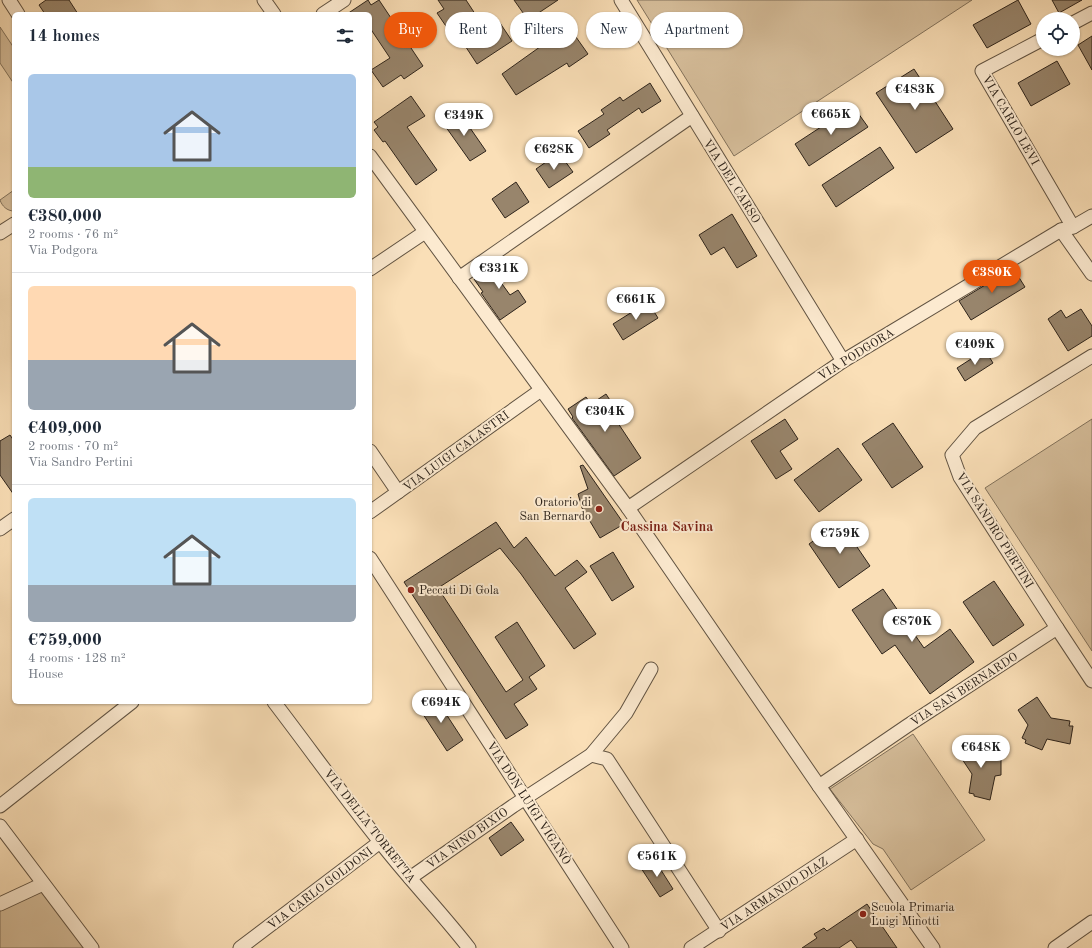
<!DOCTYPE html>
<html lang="en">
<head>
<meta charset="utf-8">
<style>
	:root { --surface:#fff; --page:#f2f2f3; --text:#1f2937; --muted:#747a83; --line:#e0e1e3; --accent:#ea580c }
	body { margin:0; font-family:"Old Standard TT",serif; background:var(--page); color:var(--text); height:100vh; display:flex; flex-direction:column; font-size:15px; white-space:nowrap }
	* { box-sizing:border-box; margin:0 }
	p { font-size:13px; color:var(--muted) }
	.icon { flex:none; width:22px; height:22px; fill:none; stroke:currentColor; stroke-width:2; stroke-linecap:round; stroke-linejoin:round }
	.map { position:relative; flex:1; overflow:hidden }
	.details { position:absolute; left:12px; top:12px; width:360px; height:692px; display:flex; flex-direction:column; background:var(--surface); border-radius:6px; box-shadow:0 1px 3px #0004 }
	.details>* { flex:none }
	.banner { position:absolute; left:384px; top:12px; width:380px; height:36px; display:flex; gap:8px }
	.fabs { position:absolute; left:1036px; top:12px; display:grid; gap:8px }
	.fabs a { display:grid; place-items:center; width:44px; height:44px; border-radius:50%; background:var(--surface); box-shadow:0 1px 3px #0004; font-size:20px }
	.price { position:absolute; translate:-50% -34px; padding:0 9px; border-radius:14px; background:#fff; color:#222; font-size:13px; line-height:26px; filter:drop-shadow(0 1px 2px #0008) }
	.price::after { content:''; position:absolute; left:50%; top:24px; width:12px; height:9px; margin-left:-6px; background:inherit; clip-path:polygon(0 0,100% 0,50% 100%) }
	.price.current { background:var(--accent); color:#fff }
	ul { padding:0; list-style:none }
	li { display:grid; align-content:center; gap:8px; height:212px; padding:0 16px }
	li+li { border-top:1px solid var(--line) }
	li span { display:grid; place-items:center; height:124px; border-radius:6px; color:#555 }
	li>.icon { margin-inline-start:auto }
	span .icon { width:72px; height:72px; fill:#fffc; stroke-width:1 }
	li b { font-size:17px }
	h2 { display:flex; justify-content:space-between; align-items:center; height:48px; padding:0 16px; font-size:17px }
	.chip { padding:0 14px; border-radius:18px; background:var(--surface); box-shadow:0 1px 3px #0004; font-size:14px; line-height:36px }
	.chip.current { background:var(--accent); color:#fff }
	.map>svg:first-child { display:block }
	.green { fill:#d7bf9c; stroke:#82725c }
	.building { fill:#98856c; stroke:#2e241b }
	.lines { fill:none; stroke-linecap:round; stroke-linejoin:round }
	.minor-casing { stroke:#615342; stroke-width:15 }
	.minor { stroke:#fcead0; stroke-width:13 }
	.poi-dot { fill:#8f2418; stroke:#fcead0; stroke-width:1.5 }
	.labels { text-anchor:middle; stroke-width:4; stroke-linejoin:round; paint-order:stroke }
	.street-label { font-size:12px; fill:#2e241b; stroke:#fcead0 }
	.poi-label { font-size:12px; fill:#2e241b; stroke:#fcead0; text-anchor:start }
	.quarter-label { font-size:14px; font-weight:bold; fill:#7a1f14; stroke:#fcead0 }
</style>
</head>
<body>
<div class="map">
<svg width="1092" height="948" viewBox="0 0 1092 948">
	<rect width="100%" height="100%" fill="#fadfb7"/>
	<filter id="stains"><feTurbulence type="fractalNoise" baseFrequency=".005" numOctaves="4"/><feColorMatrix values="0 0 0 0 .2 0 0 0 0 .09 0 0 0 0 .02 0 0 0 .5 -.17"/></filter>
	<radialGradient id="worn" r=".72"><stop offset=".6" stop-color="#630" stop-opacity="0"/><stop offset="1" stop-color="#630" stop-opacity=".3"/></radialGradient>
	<g class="green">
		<path d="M 637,0 L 972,0 L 734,156 Z"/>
		<path d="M 0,27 L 14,48 L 14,84 L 0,63 Z"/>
		<path d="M 14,190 L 14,211 C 7,211 2,206 0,200 Z"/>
		<path d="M 1092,419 L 1092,651 L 985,488 Z"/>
		<path d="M 913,734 L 985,840 L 911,890 L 883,849 L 873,844 L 830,789 Z"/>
		<path d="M 42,890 L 87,948 L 0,948 L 0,910 Z"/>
	</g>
	<g class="building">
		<path d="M 46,0 L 69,0 L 78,14 L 45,14 L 39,5 Z"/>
		<path d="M 368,0 L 371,5 L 379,0 L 423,66 L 404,79 L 401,75 L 383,87 L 371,70 L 390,58 L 370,28 L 370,14 L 347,14 Z"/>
		<path d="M 438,0 L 466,0 L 485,29 L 498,20 L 512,41 L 477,64 L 456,32 L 452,35 L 437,13 L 444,9 Z"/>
		<path d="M 514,0 L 558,0 L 528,20 Z"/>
		<path d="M 1018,0 L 1031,24 L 987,48 L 973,25 Z"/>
		<path d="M 1052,0 L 1082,0 L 1059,13 Z"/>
		<path d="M 564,20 L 588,54 L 569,67 L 567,63 L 516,95 L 502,74 L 544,44 L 539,37 Z"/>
		<path d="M 1092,36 L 1092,70 L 1078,45 Z"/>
		<path d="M 1057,61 L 1070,84 L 1031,106 L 1018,83 Z"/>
		<path d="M 914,69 L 953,129 L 916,153 L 876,93 Z"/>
		<path d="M 650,83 L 661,101 L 642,113 L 639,108 L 607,130 L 610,134 L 589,148 L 578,131 L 604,114 L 601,110 L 620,97 L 623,101 Z"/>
		<path d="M 411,96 L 425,116 L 407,127 L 437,170 L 416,185 L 385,141 L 383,142 L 374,130 L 378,127 L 374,122 Z"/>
		<path d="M 853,106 L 868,127 L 809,166 L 795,144 Z"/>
		<path d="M 459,112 L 486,151 L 470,161 L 443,123 Z"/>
		<path d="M 880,147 L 894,168 L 836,207 L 822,185 Z"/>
		<path d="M 559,153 L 573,172 L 549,188 L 536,169 Z"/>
		<path d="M 516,182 L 529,202 L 505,218 L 492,199 Z"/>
		<path d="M 732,214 L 757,256 L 737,268 L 724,247 L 711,255 L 699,235 Z"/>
		<path d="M 504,257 L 511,267 L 497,277 L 510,295 L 518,290 L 526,302 L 500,320 L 481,293 L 483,292 L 474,279 Z"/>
		<path d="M 1013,268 L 1025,287 L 971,320 L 959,301 Z"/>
		<path d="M 648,302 L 658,318 L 623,340 L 613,324 Z"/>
		<path d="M 1081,309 L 1092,326 L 1092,336 L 1068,351 L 1048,319 L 1061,310 L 1066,318 Z"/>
		<path d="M 985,350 L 993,363 L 965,381 L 957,368 Z"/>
		<path d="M 606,394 L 619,414 L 614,417 L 641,458 L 614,476 L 572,418 L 573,417 L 568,409 L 586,397 L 591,404 Z"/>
		<path d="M 785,419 L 798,439 L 780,451 L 792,469 L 776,479 L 751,441 Z"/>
		<path d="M 893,423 L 923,467 L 892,488 L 862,444 Z"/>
		<path d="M 10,435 L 14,441 L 14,495 L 0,475 L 0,441 Z"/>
		<path d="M 838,448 L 862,480 L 819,512 L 794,480 Z"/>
		<path d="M 583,465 L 624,524 L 600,538 L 582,508 L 578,494 L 588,489 L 580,466 Z"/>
		<path d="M 496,522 L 514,548 L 526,537 L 555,576 L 577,560 L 587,572 L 565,588 L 596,634 L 574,649 L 521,574 L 500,548 L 438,588 L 506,692 L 523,680 L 495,637 L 517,622 L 545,666 L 529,677 L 537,689 L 514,704 L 528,725 L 506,739 L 404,582 Z"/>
		<path d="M 840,522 L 870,566 L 839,588 L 809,544 Z"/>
		<path d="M 613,552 L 634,587 L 612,601 L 590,566 Z"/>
		<path d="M 994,581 L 1024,625 L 993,646 L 963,602 Z"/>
		<path d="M 883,589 L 924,648 L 950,629 L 974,662 L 930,694 L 895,645 L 882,654 L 852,610 Z"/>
		<path d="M 435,697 L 463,740 L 447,751 L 419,708 Z"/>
		<path d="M 1037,697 L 1051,718 L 1070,721 L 1069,726 L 1073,726 L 1070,744 L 1047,739 L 1042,750 L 1025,743 L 1026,740 L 1022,738 L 1028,725 L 1018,710 Z"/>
		<path d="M 976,739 L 987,754 L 1001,752 L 1001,775 L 995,776 L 990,800 L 974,796 L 974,794 L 969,793 L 972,774 L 958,753 Z"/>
		<path d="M 511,822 L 524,840 L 501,856 L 489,838 Z"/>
		<path d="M 654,859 L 673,889 L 660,897 L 641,868 Z"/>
		<path d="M 867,904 L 897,948 L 857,948 L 851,940 L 839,948 L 802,948 L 817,938 L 814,934 L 824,928 L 827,931 Z"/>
	</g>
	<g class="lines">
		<g class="minor-casing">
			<g id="minor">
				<path d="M 9,0 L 18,14"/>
				<path d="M 264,0 L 274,14"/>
				<path d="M 621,0 L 843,361"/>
				<path d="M 323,14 L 344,0"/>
				<path d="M 1073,23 L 1092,13"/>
				<path d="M 1043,39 L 982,71 L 1073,227"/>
				<path d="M 370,156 L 628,508 L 819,786 L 933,948"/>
				<path d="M 1061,230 L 1092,274"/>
				<path d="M 0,233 L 14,224"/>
				<path d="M 370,269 L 425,232"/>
				<path d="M 459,278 L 692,116"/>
				<path d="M 370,451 L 398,492"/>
				<path d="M 628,508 L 843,361 L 1061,230 L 1073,227 L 1092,216"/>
				<path d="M 370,512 L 541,390"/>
				<path d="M 0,529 L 14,519"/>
				<path d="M 370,558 L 622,948"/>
				<path d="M 1057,628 L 960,477 L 952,455 L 975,428 L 1092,356"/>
				<path d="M 274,702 C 310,749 344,797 381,843 C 409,879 441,912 469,948"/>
				<path d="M 591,755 L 607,759 L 719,931"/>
				<path d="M 819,786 L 907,726 L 1057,628 L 1092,681"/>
				<path d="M 0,806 L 132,702"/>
				<path d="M 0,826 L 92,948"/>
				<path d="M 410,878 L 513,806 L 591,755 L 626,713 L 651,669"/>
				<path d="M 0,904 L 43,884"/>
				<path d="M 240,948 L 380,842"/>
				<path d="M 691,948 L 857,839"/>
				<path d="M 1055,948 L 1092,922"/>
			</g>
		</g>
		<use href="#minor" class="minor"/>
	</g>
	<g class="poi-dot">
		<circle cx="599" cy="509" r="4"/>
		<circle cx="411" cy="590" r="4"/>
		<circle cx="863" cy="914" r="4"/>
	</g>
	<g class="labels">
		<g class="street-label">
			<text transform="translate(1011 120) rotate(60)" y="4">VIA CARLO LEVI</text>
			<text transform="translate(732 181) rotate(58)" y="4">VIA DEL CARSO</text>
			<text transform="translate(856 354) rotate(-32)" y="4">VIA PODGORA</text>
			<text transform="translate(456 451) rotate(-36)" y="4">VIA LUIGI CALASTRI</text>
			<text transform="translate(995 530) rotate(58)" y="4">VIA SANDRO PERTINI</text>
			<text transform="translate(964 689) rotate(-33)" y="4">VIA SAN BERNARDO</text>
			<text transform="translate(529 803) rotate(57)" y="4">VIA DON LUIGI VIGANÒ</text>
			<text transform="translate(370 826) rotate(52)" y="4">VIA DELLA TORRETTA</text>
			<text transform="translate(467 838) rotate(-35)" y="4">VIA NINO BIXIO</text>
			<text transform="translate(320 888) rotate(-37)" y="4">VIA CARLO GOLDONI</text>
			<text transform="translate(774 894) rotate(-33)" y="4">VIA ARMANDO DIAZ</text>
		</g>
		<g class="poi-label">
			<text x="591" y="506" text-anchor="end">Oratorio di<tspan x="591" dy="14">San Bernardo</tspan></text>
			<text x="419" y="594">Peccati Di Gola</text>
			<text x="871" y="911">Scuola Primaria<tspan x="871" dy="14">Luigi Minotti</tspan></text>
		</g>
		<g class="quarter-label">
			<text x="667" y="531">Cassina Savina</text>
		</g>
	</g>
	<rect width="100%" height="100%" filter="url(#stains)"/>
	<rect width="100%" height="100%" fill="url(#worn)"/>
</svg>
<div class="fabs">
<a><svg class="icon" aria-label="locate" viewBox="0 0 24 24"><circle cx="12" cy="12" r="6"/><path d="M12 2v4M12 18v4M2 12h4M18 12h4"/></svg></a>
</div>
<b class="price" style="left:915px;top:111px">€483K</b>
<b class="price" style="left:831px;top:136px">€665K</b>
<b class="price" style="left:464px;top:137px">€349K</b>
<b class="price" style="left:554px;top:171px">€628K</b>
<b class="price" style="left:499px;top:290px">€331K</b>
<b class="price current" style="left:992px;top:294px">€380K</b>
<b class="price" style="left:636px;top:321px">€661K</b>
<b class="price" style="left:975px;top:366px">€409K</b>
<b class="price" style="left:605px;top:433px">€304K</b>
<b class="price" style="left:840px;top:555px">€759K</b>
<b class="price" style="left:912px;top:643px">€870K</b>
<b class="price" style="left:441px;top:724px">€694K</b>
<b class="price" style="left:981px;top:769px">€648K</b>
<b class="price" style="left:657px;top:878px">€561K</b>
<div class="banner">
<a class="chip current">Buy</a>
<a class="chip">Rent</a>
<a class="chip">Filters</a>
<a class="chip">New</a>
<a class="chip">Apartment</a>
</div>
<section class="details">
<h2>14 homes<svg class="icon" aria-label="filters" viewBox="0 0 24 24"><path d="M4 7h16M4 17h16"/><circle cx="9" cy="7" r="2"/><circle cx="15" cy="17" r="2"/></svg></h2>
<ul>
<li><span style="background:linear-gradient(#a9c7e8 75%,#8fb573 0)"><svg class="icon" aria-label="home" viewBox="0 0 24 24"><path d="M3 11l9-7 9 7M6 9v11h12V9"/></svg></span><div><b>€380,000</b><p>2 rooms · 76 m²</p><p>Via Podgora</p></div></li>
<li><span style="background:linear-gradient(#ffd9b3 60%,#9aa5b1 0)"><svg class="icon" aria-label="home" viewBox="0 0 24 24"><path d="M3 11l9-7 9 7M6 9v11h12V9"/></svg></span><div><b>€409,000</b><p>2 rooms · 70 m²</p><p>Via Sandro Pertini</p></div></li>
<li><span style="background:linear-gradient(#bfe0f5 70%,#9aa5b1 0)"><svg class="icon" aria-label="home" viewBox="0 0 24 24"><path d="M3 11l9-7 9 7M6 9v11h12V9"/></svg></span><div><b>€759,000</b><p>4 rooms · 128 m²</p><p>House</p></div></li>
</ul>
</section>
</div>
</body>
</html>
